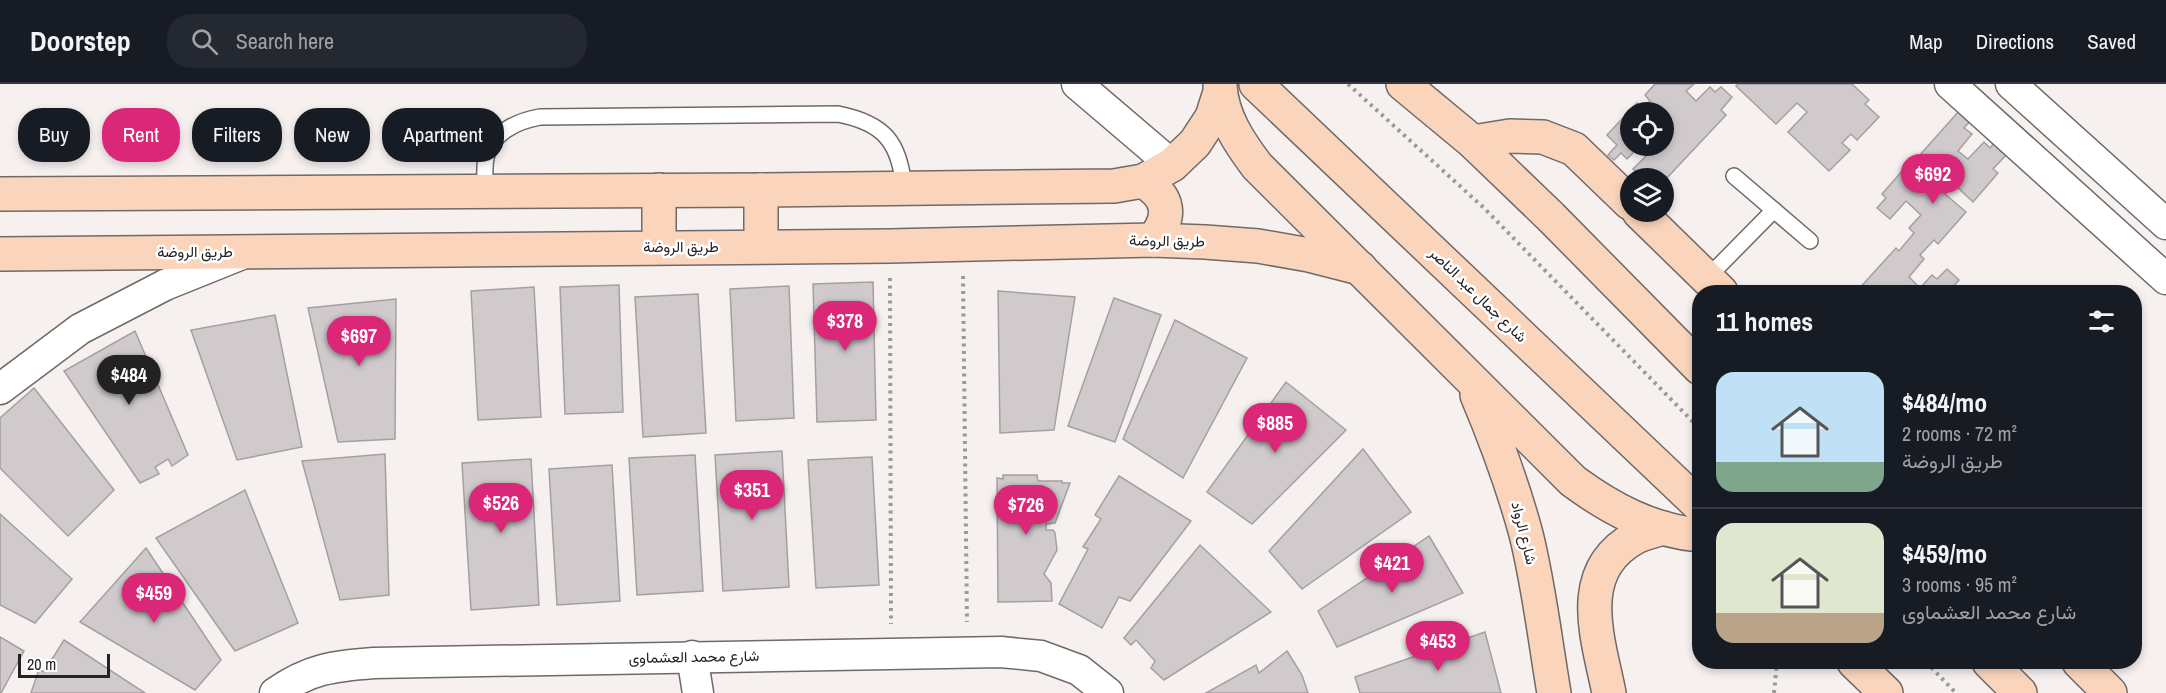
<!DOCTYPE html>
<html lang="en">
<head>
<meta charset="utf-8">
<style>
	:root { --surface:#171b24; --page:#242831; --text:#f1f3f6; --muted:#9ea1a6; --line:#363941; --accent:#db2777 }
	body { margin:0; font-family:"Archivo Narrow",Vazirmatn,sans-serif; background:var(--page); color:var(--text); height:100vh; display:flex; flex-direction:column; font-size:22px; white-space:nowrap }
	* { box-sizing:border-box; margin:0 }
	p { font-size:20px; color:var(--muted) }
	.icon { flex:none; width:33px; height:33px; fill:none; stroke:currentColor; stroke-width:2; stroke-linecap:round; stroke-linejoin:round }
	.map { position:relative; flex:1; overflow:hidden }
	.drawer { position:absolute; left:1692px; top:201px; width:450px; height:384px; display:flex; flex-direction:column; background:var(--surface); border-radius:24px; box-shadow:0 3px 9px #0003 }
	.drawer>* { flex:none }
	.guide { position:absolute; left:18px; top:24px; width:570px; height:54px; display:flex; gap:12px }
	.tools { position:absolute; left:1620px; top:18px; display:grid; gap:12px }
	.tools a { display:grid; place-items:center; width:54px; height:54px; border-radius:50%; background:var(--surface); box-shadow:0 3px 9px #0003; font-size:30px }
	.scale { position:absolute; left:18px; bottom:15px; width:92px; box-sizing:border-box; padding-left:6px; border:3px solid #232121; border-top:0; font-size:16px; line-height:21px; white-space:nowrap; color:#232121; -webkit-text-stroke:4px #fff; paint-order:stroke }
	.price { position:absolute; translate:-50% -51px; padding:0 14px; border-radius:21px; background:var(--accent); color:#fff; font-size:20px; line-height:39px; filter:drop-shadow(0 2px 3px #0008) }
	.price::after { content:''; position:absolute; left:50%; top:36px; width:18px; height:14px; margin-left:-9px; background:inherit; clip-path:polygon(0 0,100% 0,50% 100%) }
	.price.on { background:#222; color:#fff }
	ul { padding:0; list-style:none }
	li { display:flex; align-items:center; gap:18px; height:150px; padding:0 24px }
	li+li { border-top:2px solid var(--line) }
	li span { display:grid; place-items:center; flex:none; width:168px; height:120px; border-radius:18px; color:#555 }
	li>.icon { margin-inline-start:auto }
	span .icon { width:72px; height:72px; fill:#fffc; stroke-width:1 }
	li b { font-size:26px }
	h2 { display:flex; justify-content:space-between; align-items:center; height:72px; padding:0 24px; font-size:26px }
	.tag { padding:0 21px; border-radius:24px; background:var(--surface); box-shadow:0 3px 9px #0003; font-size:21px; line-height:54px }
	.tag.on { background:var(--accent); color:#fff }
	header { display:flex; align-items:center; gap:36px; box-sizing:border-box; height:84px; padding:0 30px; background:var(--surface); border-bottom:2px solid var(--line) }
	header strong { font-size:28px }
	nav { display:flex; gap:33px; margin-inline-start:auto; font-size:21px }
	.search { width:420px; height:54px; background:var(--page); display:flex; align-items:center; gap:15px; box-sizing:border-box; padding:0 21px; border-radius:24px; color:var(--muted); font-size:22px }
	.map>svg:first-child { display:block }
	.building { fill:#d0cacc; stroke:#a59fa1; stroke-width:1.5; fill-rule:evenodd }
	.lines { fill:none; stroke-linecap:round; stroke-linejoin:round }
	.lane-casing { stroke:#6f6969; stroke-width:18 }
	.street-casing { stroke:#6f6969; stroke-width:33 }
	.secondary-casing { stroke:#6f6969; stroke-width:36 }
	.path { stroke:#9d9999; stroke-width:4; stroke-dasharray:3 4.5; stroke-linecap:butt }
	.lane { stroke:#fff; stroke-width:15 }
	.street { stroke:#fff; stroke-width:30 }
	.secondary { stroke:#fad5bc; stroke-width:33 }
	.labels { text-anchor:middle; stroke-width:5; stroke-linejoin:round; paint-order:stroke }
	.street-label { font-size:15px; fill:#232121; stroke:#fff }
</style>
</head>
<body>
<header>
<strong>Doorstep</strong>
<div class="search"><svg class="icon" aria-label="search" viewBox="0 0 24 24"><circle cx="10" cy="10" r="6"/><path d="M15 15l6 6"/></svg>Search here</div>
<nav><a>Map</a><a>Directions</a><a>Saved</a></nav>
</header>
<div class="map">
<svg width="2166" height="609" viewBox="0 0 2166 609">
	<rect width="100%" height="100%" fill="#f6f0ef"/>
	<g class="building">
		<path d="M 1655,0 L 1694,0 L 1686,7 L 1696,17 L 1710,3 L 1715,8 L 1721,3 L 1732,13 L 1721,26 L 1726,31 L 1664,97 L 1664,94 L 1635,94 L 1639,90 L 1633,85 L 1647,71 L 1639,63 L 1627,75 L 1621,69 L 1614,76 L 1608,71 L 1617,61 L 1607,51 L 1637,19 L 1643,24 L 1650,17 L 1645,11 ZM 1630,28 L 1664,28 L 1664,62 L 1630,62 Z"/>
		<path d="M 1738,0 L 1852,0 L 1869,16 L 1865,20 L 1879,33 L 1857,56 L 1851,50 L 1842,59 L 1850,66 L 1829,87 L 1788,48 L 1807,28 L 1797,19 L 1776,40 L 1736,2 Z"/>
		<path d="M 1959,27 L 1970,37 L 1964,44 L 1972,50 L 1958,67 L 1968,75 L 1984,58 L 1990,64 L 1995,58 L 2008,69 L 1993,85 L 1998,89 L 1973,118 L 1954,100 L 1945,110 L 1966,128 L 1938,160 L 1934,156 L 1920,171 L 1924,175 L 1909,193 L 1920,204 L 1932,191 L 1937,195 L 1947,185 L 1959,196 L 1948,208 L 1856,208 L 1896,164 L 1899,167 L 1914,149 L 1909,144 L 1921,131 L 1906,117 L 1890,135 L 1877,124 L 1886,114 L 1882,110 L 1910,78 L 1916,84 L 1925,75 L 1920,71 Z"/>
		<path d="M 873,198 L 876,336 L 817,338 L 813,200 Z"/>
		<path d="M 619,201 L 623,328 L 565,330 L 560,203 Z"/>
		<path d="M 789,202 L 794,334 L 736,337 L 730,205 Z"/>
		<path d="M 534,203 L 541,333 L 478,336 L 471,207 Z"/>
		<path d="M 998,207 L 1075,213 L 1054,346 L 1000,349 Z"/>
		<path d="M 698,210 L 706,349 L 643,353 L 635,213 Z"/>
		<path d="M 1114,214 L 1161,231 L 1115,358 L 1068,342 Z"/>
		<path d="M 396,215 L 395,355 L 338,358 L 308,224 Z"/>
		<path d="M 275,231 L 302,363 L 237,376 L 191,246 Z"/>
		<path d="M 1175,236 L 1247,274 L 1183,394 L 1123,355 Z"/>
		<path d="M 135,247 L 188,371 L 172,382 L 168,375 L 155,383 L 159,390 L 140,399 L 64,287 Z"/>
		<path d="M 1286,298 L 1346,346 L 1252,440 L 1207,408 Z"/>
		<path d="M 34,304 L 114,406 L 68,452 L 0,384 L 0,334 Z"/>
		<path d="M 1363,365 L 1411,428 L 1302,505 L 1269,467 Z"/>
		<path d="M 782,367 L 789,503 L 723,507 L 715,371 Z"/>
		<path d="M 385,370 L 389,511 L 340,516 L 302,377 Z"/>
		<path d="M 695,371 L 703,507 L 637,511 L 629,374 Z"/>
		<path d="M 872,373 L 879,501 L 816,504 L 808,376 Z"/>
		<path d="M 531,375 L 539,521 L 471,526 L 462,379 Z"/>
		<path d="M 612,381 L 620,517 L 557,521 L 549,385 Z"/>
		<path d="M 1003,391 L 1037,391 L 1038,397 L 1062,397 L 1062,399 L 1070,399 L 1055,439 L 1046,440 L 1046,446 L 1053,446 L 1055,449 L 1057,466 L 1044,490 L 1051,499 L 1052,517 L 998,518 L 997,394 L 1003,395 Z"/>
		<path d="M 1119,392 L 1191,437 L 1130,517 L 1119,513 L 1102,544 L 1059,520 L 1088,465 L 1083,463 L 1101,435 L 1095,431 Z"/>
		<path d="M 245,406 L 298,539 L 235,567 L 156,454 Z"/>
		<path d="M 0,430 L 72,495 L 35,539 L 0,521 Z"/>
		<path d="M 1429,452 L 1463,509 L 1337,563 L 1318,527 Z"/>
		<path d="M 1200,461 L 1271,528 L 1164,596 L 1151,584 L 1155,577 L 1136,556 L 1131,561 L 1124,554 Z"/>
		<path d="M 146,464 L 221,576 L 195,606 L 80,538 Z"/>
		<path d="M 1485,548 L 1501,609 L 1360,609 L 1355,593 Z"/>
		<path d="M 0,553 L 24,567 L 1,609 L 0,609 Z"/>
		<path d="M 64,556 L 145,609 L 31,609 L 39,585 L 44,588 Z"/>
		<path d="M 1287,567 L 1302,591 L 1308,609 L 1206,609 L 1256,581 L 1259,589 Z"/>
	</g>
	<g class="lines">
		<g class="lane-casing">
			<g id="lane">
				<path d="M 1734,92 L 1810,157"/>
				<path d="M 485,108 C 485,97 484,84 486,74 C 491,49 517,37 540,33 L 838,30 C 884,39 900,58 904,105"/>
				<path d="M 1707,194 L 1774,126"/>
			</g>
		</g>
		<g class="street-casing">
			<g id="street">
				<path d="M 1077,0 L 1172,81"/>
				<path d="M 1950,0 L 2166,195"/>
				<path d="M 2011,0 L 2166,140"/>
				<path d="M 0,305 L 80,245 L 165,201 L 242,170"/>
				<path d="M 692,572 L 698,609"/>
				<path d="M 275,609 C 309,585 333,582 374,579 L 1001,568 L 1041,572 L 1079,586 L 1108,609"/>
			</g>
		</g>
		<g class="secondary-casing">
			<g id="secondary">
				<path d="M 1256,0 L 1700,422"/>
				<path d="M 1403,0 L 1473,58 L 1551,133 L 1700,284"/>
				<path d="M 1220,2 C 1222,33 1239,58 1257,82 L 1573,397 C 1611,425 1652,447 1700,451"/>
				<path d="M 1473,58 L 1510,52 L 1543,53 L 1574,65 L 1630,119"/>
				<path d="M 1143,97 C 1170,113 1172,133 1153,156"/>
				<path d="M 659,106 L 659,163"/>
				<path d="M 761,106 L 761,162"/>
				<path d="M 0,110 L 761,106 L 1114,102 L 1143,97 L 1172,81 L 1195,59 L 1212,33 L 1220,8"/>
				<path d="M 1639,128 L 1721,208"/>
				<path d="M 0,170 L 890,162 L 1153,156 L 1205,158 L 1258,162 L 1309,171 L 1360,184"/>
				<path d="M 1477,311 C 1496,356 1513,402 1526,450 C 1539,502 1545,556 1554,609"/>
				<path d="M 1854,578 L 1886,609"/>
				<path d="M 1989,578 L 2020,609"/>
				<path d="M 2079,578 L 2110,609"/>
				<path d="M 1609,609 C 1598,554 1573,487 1636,453 C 1644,449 1654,447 1663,444"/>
			</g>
		</g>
		<g class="path">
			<path d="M 1348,0 L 1484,124 L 1700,345"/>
			<path d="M 963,192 L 967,538"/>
			<path d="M 890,194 L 891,540"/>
			<path d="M 1926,578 L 1956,609"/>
			<path d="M 1774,609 L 1777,578"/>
		</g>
		<use href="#lane" class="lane"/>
		<use href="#street" class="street"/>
		<use href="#secondary" class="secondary"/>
	</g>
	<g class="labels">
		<g class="street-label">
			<text transform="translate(1167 157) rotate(1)" y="5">طريق الروضة</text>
			<text x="681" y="168">طريق الروضة</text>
			<text x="195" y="173">طريق الروضة</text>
			<text transform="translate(1478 211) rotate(44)" y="5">شارع جمال عبد الناصر</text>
			<text transform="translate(1524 449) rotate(76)" y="5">شارع الرواد</text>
			<text transform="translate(694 573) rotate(-1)" y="5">شارع محمد العشماوى</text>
		</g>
	</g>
</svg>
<div class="tools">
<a><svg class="icon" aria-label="locate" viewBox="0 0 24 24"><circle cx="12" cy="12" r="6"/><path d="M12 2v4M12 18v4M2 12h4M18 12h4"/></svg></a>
<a><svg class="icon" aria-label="layers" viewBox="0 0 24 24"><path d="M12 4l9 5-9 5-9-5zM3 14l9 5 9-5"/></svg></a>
</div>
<div class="scale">20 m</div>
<b class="price" style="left:1933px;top:121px">$692</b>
<b class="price" style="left:845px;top:268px">$378</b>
<b class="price" style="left:359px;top:283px">$697</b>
<b class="price on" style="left:129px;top:322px">$484</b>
<b class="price" style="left:1275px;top:370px">$885</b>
<b class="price" style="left:752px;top:437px">$351</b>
<b class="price" style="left:501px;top:450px">$526</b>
<b class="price" style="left:1026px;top:452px">$726</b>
<b class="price" style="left:1392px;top:510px">$421</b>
<b class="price" style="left:154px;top:540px">$459</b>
<b class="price" style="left:1438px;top:588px">$453</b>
<div class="guide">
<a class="tag">Buy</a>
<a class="tag on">Rent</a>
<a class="tag">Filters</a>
<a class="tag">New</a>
<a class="tag">Apartment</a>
</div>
<section class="drawer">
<h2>11 homes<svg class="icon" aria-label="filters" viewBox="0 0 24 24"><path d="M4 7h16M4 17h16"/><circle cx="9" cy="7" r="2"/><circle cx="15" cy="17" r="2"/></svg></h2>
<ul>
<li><span style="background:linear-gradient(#bfe0f5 75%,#7fa58c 0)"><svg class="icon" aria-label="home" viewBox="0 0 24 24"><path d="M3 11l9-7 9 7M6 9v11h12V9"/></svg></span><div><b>$484/mo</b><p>2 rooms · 72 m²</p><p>طريق الروضة</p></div></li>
<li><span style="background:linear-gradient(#dfe7d0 75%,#b9a48a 0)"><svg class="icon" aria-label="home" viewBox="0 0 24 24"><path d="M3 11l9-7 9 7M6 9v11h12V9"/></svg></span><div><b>$459/mo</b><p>3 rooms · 95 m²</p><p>شارع محمد العشماوى</p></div></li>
</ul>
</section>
</div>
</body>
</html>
